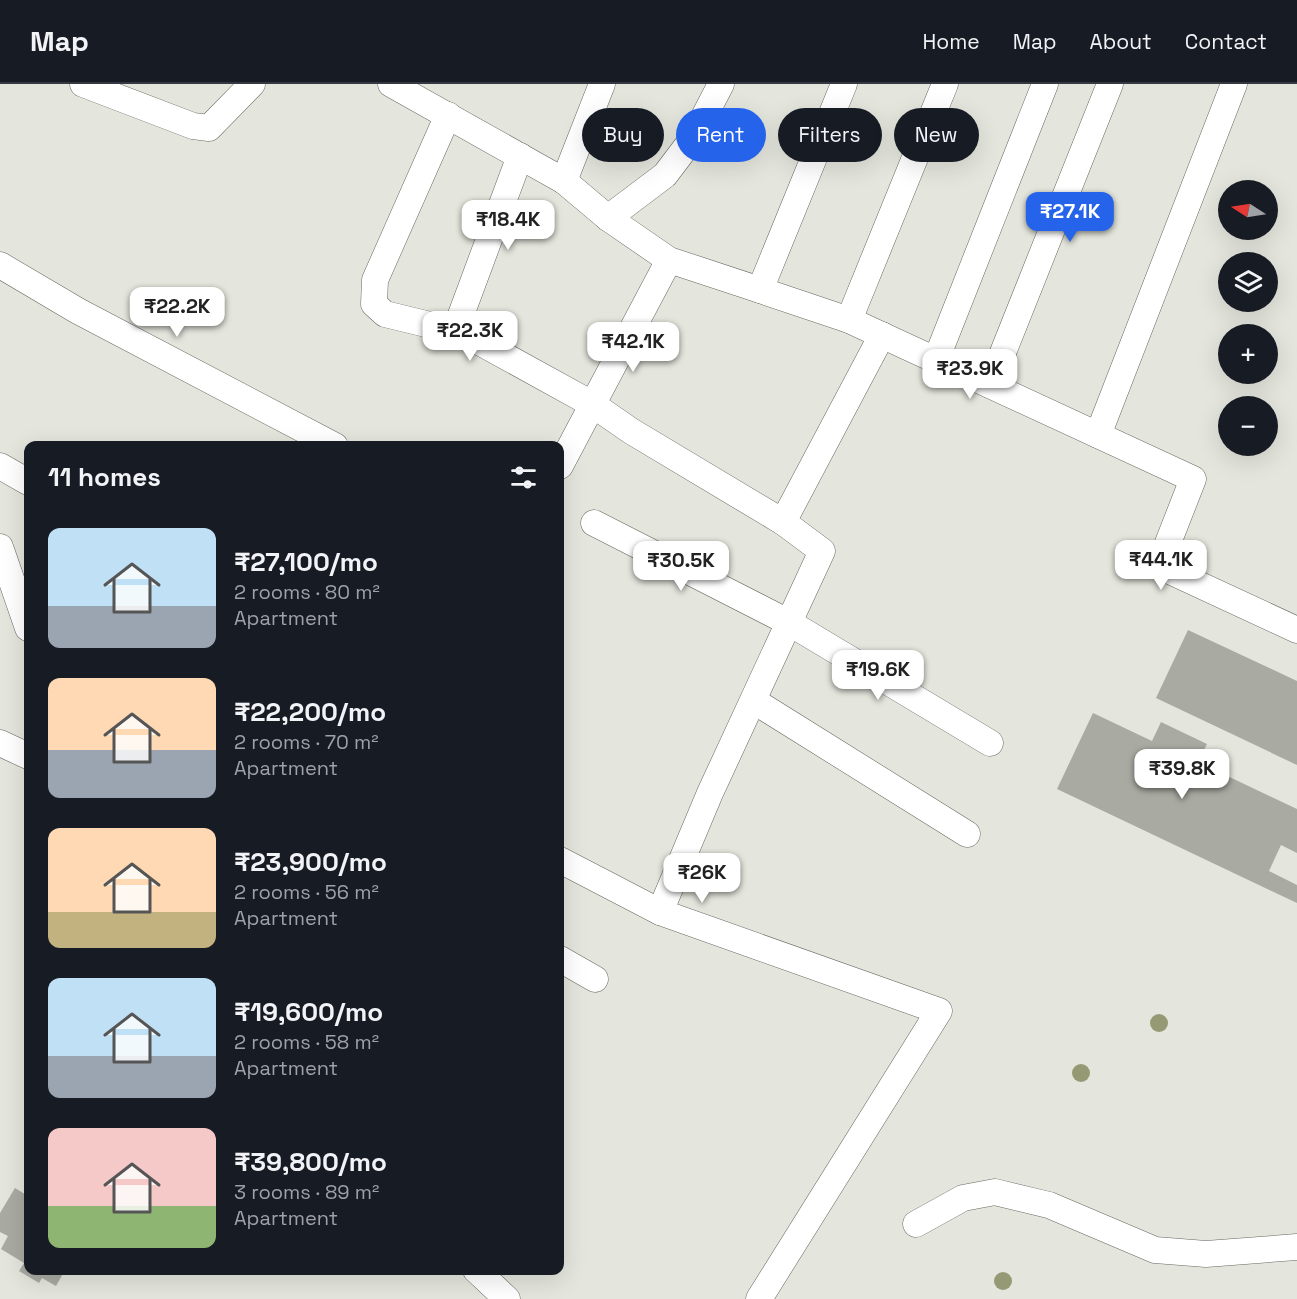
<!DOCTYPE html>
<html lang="en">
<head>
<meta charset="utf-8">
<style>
	:root { --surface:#171b24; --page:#20242c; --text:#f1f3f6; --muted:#9ea1a6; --line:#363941; --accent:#2563eb }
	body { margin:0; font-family:"Space Grotesk",sans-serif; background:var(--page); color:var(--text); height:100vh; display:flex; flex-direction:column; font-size:22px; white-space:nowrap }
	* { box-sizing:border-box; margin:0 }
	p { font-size:20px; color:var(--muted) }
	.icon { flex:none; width:33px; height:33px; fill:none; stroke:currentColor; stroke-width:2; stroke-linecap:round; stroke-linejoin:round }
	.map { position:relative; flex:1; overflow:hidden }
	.details { position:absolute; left:24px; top:357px; width:540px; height:834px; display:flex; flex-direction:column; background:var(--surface); border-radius:12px; box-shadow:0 6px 24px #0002 }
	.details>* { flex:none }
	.hud { position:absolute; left:582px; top:24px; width:570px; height:54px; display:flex; gap:12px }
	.needle { width:39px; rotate:282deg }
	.tools { position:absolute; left:1218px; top:96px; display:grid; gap:12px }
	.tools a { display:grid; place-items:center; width:60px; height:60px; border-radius:50%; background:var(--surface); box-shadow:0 6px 24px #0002; font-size:30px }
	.price { position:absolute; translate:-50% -51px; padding:0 14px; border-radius:12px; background:#fff; color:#222; font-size:20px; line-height:39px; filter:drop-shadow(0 2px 3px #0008) }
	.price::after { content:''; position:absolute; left:50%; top:36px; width:18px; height:14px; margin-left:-9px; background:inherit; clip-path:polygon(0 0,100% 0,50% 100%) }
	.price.selected { background:var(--accent); color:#fff }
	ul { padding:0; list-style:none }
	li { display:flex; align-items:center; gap:18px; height:150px; padding:0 24px }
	li span { display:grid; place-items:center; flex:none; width:168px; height:120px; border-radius:12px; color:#555 }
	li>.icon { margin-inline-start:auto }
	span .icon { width:72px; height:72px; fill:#fffc; stroke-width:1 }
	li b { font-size:26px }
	h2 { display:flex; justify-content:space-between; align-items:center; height:72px; padding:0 24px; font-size:26px }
	.tag { padding:0 21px; border-radius:27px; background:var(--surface); box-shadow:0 6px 24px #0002; font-size:21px; line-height:54px }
	.tag.selected { background:var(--accent); color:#fff }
	header { display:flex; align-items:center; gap:36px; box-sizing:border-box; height:84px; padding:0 30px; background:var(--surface); border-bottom:2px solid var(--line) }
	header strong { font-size:28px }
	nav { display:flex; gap:33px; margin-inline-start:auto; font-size:21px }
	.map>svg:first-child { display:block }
	.building { fill:#a9aaa2 }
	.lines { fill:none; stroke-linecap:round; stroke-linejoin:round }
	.minor-casing { stroke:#676961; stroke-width:27 }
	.minor { stroke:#fff; stroke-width:26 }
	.tree { fill:#959a75 }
</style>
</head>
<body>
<header>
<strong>Map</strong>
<nav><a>Home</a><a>Map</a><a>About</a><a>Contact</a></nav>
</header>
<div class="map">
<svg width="1297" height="1215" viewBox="0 0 1297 1215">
	<rect width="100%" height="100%" fill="#e4e6dd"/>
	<g class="building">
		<path d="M 1188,546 L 1297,597 L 1297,681 L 1156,614 Z"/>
		<path d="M 1093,629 L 1152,657 L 1161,638 L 1207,660 L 1198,678 L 1297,725 L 1297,769 L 1281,761 L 1269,787 L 1297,801 L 1297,819 L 1057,705 Z"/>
		<path d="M 15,1104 L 28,1112 L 28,1127 L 25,1133 L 28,1135 L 28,1186 L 65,1186 L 56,1202 L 42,1194 L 39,1199 L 19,1187 L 24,1179 L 1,1165 L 8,1152 L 0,1148 L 0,1129 Z"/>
	</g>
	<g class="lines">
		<g class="minor-casing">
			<g id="minor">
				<path d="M 83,0 L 193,42 L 209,44 L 252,0"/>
				<path d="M 391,0 L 564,97 L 608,134 L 669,176 L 760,206 L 844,0"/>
				<path d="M 448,31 L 375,196 L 374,220 L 385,230 L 463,249 L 592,320 L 631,347 L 783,438"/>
				<path d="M 564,97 L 602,0"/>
				<path d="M 608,134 L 665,91 L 693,54 L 721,0"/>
				<path d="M 0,181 L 78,227 L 335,362"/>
				<path d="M 760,206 L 849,236 L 1193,395 L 1159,482 L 1297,546"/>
				<path d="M 849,236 L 945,0"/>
				<path d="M 455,247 L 520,72"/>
				<path d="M 936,276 L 1045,0"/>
				<path d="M 990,301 L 1110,0"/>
				<path d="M 1098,351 L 1234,0"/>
				<path d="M 0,382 L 28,398"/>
				<path d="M 560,382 L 669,176"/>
				<path d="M 594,439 L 788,538 L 990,659"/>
				<path d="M 0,463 L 28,544"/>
				<path d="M 754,617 L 967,750"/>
				<path d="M 0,659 L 28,672"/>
				<path d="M 560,776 L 660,828"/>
				<path d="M 560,875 L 595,895"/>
				<path d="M 916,1140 L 963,1114 L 995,1108 L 1049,1121 L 1155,1166 L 1206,1170 L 1297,1163"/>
				<path d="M 476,1186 L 507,1215"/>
				<path d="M 759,1215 L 939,927 L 660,828 L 710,709 L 822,467 L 783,438 L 882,251"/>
			</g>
		</g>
		<use href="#minor" class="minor"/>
	</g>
	<g class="tree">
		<circle cx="1159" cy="939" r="9"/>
		<circle cx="1081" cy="989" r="9"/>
		<circle cx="1003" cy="1197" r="9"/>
	</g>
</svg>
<div class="tools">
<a><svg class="needle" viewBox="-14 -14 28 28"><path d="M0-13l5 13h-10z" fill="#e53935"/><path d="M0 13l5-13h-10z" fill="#9ea1a6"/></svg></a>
<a><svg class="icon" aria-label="layers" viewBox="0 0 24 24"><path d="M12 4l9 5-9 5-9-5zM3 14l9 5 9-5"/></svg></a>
<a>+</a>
<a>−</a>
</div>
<b class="price selected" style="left:1070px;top:159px">₹27.1K</b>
<b class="price" style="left:508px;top:167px">₹18.4K</b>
<b class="price" style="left:177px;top:254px">₹22.2K</b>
<b class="price" style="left:470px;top:278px">₹22.3K</b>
<b class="price" style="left:633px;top:289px">₹42.1K</b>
<b class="price" style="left:970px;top:316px">₹23.9K</b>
<b class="price" style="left:1161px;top:507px">₹44.1K</b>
<b class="price" style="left:681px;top:508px">₹30.5K</b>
<b class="price" style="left:878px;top:617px">₹19.6K</b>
<b class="price" style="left:1182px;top:716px">₹39.8K</b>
<b class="price" style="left:702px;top:820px">₹26K</b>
<div class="hud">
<a class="tag">Buy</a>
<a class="tag selected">Rent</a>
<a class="tag">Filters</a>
<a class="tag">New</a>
</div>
<section class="details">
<h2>11 homes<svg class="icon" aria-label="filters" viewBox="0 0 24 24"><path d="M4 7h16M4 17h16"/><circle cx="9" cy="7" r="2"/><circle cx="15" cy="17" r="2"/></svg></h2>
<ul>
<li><span style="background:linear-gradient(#bfe0f5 65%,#9aa5b1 0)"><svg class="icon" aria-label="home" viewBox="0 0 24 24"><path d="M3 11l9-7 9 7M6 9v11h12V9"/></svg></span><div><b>₹27,100/mo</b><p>2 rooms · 80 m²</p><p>Apartment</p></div></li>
<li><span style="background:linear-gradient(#ffd9b3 60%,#9aa5b1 0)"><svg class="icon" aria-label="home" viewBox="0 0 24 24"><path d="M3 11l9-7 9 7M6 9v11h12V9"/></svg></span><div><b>₹22,200/mo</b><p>2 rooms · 70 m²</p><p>Apartment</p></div></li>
<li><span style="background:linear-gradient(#ffd9b3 70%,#c2b280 0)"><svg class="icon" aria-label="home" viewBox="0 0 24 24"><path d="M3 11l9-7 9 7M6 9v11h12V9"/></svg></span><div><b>₹23,900/mo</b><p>2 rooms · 56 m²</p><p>Apartment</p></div></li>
<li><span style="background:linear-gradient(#bfe0f5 65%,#9aa5b1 0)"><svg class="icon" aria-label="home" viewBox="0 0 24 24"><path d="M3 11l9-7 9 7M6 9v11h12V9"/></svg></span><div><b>₹19,600/mo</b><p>2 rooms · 58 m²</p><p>Apartment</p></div></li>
<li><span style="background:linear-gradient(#f6c9c9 65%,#8fb573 0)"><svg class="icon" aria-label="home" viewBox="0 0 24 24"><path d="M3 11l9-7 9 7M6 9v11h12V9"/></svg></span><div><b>₹39,800/mo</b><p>3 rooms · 89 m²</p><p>Apartment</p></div></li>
</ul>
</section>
</div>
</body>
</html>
